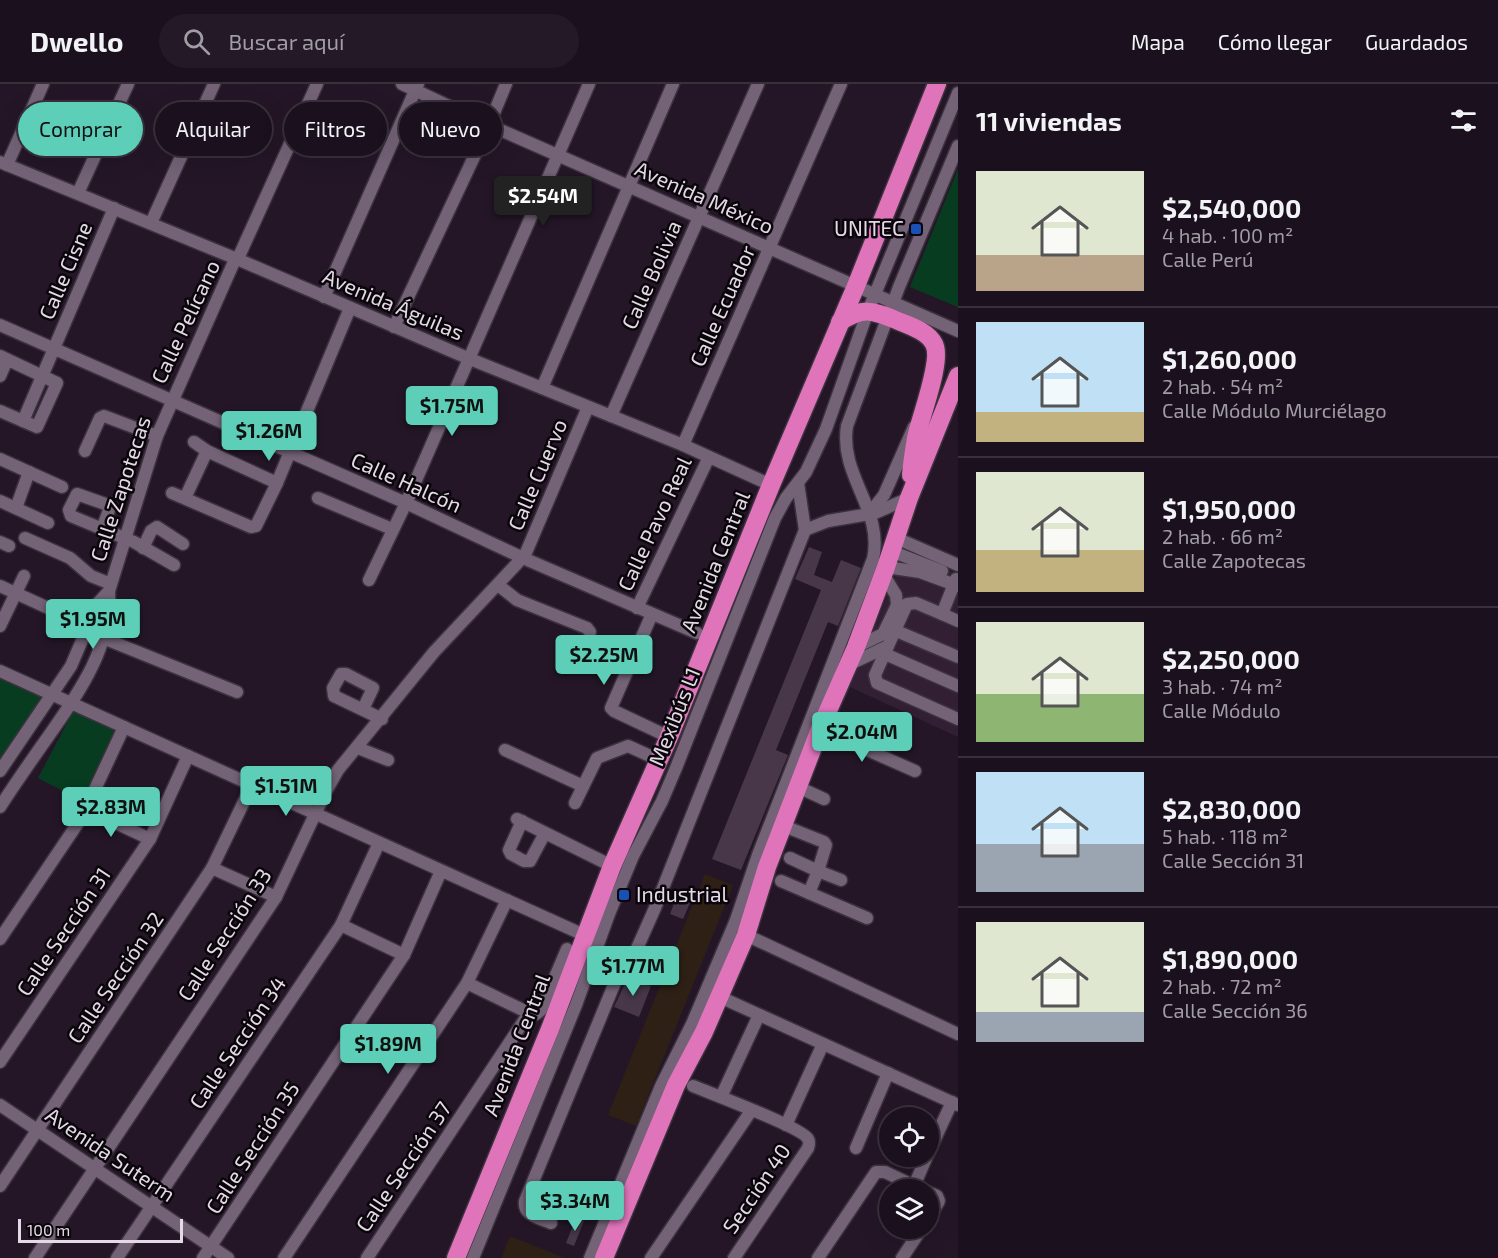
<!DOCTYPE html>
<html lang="es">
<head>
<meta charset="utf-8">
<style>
	:root { --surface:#1b101d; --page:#241926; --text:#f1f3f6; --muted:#a09da4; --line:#39303b; --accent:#5dceb8 }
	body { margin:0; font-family:"Exo 2",sans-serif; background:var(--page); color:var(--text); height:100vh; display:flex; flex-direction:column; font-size:22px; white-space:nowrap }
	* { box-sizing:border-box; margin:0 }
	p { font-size:20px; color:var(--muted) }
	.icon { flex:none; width:33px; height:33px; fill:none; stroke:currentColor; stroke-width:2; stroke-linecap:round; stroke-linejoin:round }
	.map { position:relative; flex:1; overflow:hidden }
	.details { display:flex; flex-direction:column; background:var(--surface); width:540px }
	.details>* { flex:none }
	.top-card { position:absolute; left:18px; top:18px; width:570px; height:54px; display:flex; gap:12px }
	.fabs { position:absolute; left:879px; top:1023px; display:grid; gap:12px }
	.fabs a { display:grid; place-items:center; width:60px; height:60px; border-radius:50%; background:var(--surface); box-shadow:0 6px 24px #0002,0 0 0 2px var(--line); font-size:30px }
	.scale { position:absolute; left:18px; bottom:15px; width:165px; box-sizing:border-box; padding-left:6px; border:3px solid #e4dae6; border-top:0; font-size:16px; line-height:21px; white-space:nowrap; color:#e4dae6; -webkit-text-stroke:4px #0a050b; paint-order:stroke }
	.price { position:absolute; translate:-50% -51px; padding:0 14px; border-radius:6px; background:var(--accent); color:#111; font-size:20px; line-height:39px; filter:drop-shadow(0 2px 3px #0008) }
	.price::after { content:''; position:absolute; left:50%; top:36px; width:18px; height:14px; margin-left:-9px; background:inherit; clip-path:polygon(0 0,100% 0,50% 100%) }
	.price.active { background:#222; color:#fff }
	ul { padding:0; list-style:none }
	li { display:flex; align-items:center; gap:18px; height:150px; padding:0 18px }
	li+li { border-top:2px solid var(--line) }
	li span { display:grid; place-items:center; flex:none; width:168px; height:120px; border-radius:0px; color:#555 }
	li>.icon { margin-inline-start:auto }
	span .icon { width:72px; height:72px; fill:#fffc; stroke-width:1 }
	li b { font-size:26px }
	h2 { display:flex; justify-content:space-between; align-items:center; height:72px; padding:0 18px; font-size:26px }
	.pill { padding:0 21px; border-radius:27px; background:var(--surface); box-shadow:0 6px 24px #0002,0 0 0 2px var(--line); font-size:21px; line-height:54px }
	.pill.active { background:var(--accent); color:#111 }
	header { display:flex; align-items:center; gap:36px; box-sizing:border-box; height:84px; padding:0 30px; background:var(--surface); border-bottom:2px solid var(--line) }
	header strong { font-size:28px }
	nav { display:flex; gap:33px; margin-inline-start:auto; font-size:21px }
	.search { width:420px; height:54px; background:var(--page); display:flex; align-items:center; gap:15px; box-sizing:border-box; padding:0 21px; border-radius:33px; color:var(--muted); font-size:22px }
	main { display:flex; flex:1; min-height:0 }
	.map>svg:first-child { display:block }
	.built { fill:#321f34 }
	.industrial { fill:#2e2015 }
	.green { fill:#083c21 }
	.building { fill:#473749 }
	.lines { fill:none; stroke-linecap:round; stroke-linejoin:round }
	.minor-casing { stroke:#3c323e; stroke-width:15 }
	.highway-casing { stroke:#3c323e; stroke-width:21 }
	.minor { stroke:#746377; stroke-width:12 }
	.highway { stroke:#df74ba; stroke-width:18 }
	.transit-dot { fill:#1a4fb4; stroke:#0a050b; stroke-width:2 }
	.labels { text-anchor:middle; stroke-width:5; stroke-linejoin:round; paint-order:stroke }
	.street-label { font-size:21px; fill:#e4dae6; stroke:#0a050b }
	.poi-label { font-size:21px; fill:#e4dae6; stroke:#0a050b; text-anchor:end }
</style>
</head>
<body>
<header>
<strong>Dwello</strong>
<div class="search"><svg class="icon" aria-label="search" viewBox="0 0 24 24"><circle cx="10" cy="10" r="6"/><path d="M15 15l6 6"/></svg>Buscar aquí</div>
<nav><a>Mapa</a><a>Cómo llegar</a><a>Guardados</a></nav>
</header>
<main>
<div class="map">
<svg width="958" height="1174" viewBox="0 0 958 1174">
	<rect width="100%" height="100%" fill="#241627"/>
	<path class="built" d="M 905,468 L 958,490 L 958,653 L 850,603 Z"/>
	<g class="industrial">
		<path d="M 705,790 L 733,801 L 636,1042 L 608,1031 Z"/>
		<path d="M 510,1152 L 565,1174 L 501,1174 Z"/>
	</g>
	<g class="green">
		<path d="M 958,85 L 958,223 L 910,203 Z"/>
		<path d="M 0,591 L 43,611 L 0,679 Z"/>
		<path d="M 75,624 L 119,647 L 82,717 L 38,694 Z"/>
	</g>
	<g class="building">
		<path d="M 809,463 L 822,468 L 814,491 L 832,498 L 841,476 L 861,484 L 838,542 L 828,538 L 776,666 L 788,671 L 741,786 L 712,775 L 821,506 L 795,495 Z"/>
		<path d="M 679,806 L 693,812 L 683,835 L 670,830 Z"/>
		<path d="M 628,893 L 651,902 L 639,933 L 614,923 Z"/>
		<path d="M 547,1097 L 562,1102 L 556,1118 L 541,1112 Z"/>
		<path d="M 576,1134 L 584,1137 L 574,1162 L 566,1159 Z"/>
	</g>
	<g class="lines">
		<g class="minor-casing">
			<g id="minor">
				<path d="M 402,0 L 489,41 L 958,247"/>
				<path d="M 0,78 L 237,175 L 470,275 L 683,361 L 771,401"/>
				<path d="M 7,81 L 43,0"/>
				<path d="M 78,109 L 128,0"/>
				<path d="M 151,139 L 214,0"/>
				<path d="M 324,213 L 418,0"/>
				<path d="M 0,241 L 406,419 L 523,474 L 697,549"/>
				<path d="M 394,243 L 489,41 L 506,0"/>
				<path d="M 0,272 L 57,299 L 37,343 L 0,327"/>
				<path d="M 0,292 L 7,276"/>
				<path d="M 542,304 L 673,0"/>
				<path d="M 611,332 L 758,0"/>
				<path d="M 23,337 L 114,124"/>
				<path d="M 194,358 L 207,367 L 277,399"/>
				<path d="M 683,361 L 841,0"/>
				<path d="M 85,367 L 100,334 L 104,332 L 157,352"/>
				<path d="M 0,375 L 62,403"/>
				<path d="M 798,399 L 805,446 L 828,437 L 875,429 L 909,414"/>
				<path d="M 172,409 L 251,443 L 256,442 L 277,399 L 350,224"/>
				<path d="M 185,414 L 207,367"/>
				<path d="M 318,414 L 392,445"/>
				<path d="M 0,417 L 48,439"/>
				<path d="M 16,424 L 29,388"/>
				<path d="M 870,429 L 884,411 L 914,343"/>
				<path d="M 102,445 L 109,426 L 108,421 L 77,410 L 69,426 L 71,432 L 134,458 L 174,481"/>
				<path d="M 25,454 L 70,474 L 91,492 L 111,500"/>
				<path d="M 896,454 L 958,481"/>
				<path d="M 0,458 L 9,462"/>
				<path d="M 143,464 L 151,447 L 157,443 L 183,460"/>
				<path d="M 891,467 L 942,487"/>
				<path d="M 886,483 L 920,488 L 958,502"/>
				<path d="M 369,496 L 406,419 L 589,0"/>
				<path d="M 498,501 L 517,516 L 587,544 L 590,548"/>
				<path d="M 0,502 L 81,539 L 103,554 L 237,608"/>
				<path d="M 637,524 L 709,373"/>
				<path d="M 652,530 L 611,624 L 614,627 L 669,653"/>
				<path d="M 942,530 L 958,537"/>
				<path d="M 0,542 L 24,492"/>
				<path d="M 894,546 L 958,573"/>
				<path d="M 888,562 L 875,591 L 877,599 L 958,635"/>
				<path d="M 856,563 L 883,550 L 897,521 L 896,511 L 883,490"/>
				<path d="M 885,570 L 958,602"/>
				<path d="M 848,581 L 888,562 L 907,520 L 916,519 L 942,530 L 956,495"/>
				<path d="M 0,587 L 584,851"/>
				<path d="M 363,625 L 373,604 L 346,590 L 341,590 L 333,604 L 334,612 L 382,635"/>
				<path d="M 820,645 L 915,687"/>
				<path d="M 358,664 L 388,676"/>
				<path d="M 505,666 L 583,702"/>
				<path d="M 0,687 L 71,582 L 98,519 L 109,507"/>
				<path d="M 798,703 L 824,715"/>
				<path d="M 575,719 L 597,674 L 628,662 L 659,676"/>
				<path d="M 0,723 C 16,698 33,674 50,650 C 80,607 112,562 109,507 L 157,352 L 233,180 L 240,170 L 317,0"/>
				<path d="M 86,725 L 150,755"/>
				<path d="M 517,735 L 612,782"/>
				<path d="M 522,737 L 509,766 L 511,770 L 524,777 L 530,777 L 545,749"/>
				<path d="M 784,742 L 824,758 L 826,761 L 818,787 L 790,774"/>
				<path d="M 212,784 L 276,813"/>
				<path d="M 781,797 L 809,809 L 818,787 L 841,796"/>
				<path d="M 809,809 L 867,834"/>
				<path d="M 341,841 L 404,871"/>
				<path d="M 746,851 L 958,950"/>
				<path d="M 0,855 L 82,733 L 124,643"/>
				<path d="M 467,899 L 529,929"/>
				<path d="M 720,913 L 958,1021"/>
				<path d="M 0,978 L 150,755 L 188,672"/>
				<path d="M 693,1002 C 710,1009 803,1044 808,1055 C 810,1058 809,1060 808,1064 L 734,1174"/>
				<path d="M 721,1013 L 759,931"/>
				<path d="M 0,1021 L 228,1174"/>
				<path d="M 786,1041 L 823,960"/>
				<path d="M 856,1064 L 888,989"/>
				<path d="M 928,1070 L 952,1018"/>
				<path d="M 0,1102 L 212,784 L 252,701"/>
				<path d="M 914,1102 L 927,1072"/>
				<path d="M 928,1108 L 937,1112 L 939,1117 L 928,1135"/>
				<path d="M 551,1139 C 540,1134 523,1132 525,1117 L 616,896 L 635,869 L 655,824 L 805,446"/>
				<path d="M 35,1174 L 276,813 L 326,707 L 338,686 L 434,568 L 525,471 L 588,323"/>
				<path d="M 117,1174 L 341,841 L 379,759"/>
				<path d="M 203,1174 L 404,871 L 441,787"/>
				<path d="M 284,1174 L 467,899 L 507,816"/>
				<path d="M 367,1174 L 529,929 L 536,930 L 541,926 L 567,865"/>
				<path d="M 473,1174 L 576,921 L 609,830 L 633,772 L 662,717 L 676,684 L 775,434 L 786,414 L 806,388 L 826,345 L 868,227 L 958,9"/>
				<path d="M 590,1174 L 661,1002 L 692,940 L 736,836 L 758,771 L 873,475 C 884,426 839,392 847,342 L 899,203 L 958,62"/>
				<path d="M 651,1174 L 751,1027"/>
				<path d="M 818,1174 L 876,1088 L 885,1088 L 923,1106"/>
				<path d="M 902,1174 L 922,1144"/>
			</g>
		</g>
		<g class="highway-casing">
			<g id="highway">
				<path d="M 840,238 C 863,223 871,226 896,236 C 908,241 928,247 934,260 C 943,276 920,334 916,354 C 914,366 912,379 911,391"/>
				<path d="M 456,1174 L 550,945 L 612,782 L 669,653 L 771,401 L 856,202 L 937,0"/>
				<path d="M 604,1174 L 676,1001 L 704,948 L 746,851 L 767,783 L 820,645 L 856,563 L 886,483 L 909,414 L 958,292"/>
			</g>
		</g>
		<use href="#minor" class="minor"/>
		<use href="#highway" class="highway"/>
	</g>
	<g class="transit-dot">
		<rect x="910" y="139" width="12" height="12" rx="3"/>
		<rect x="618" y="805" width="12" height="12" rx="3"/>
	</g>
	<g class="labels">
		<g class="street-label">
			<text transform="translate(704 114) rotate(24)" y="7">Avenida México</text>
			<text transform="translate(66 187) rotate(-67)" y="7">Calle Cisne</text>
			<text transform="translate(652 191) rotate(-66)" y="7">Calle Bolivia</text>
			<text transform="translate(393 221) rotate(23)" y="7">Avenida Águilas</text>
			<text transform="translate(723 222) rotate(-66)" y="7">Calle Ecuador</text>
			<text transform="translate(186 238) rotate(-65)" y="7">Calle Pelícano</text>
			<text transform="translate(538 391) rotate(-67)" y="7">Calle Cuervo</text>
			<text transform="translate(406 399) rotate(24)" y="7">Calle Halcón</text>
			<text transform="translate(121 405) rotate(-72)" y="7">Calle Zapotecas</text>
			<text transform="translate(655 440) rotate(-65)" y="7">Calle Pavo Real</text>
			<text transform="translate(716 478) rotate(-68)" y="7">Avenida Central</text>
			<text transform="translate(675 633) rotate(-68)" y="7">Mexibús L1</text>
			<text transform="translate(64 848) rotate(-56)" y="7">Calle Sección 31</text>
			<text transform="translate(225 851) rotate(-57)" y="7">Calle Sección 33</text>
			<text transform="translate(116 894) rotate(-56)" y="7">Calle Sección 32</text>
			<text transform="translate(238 959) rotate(-56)" y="7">Calle Sección 34</text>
			<text transform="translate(517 961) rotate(-69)" y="7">Avenida Central</text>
			<text transform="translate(253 1064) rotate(-57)" y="7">Calle Sección 35</text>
			<text transform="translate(110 1071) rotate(34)" y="7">Avenida Suterm</text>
			<text transform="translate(404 1083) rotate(-56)" y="7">Calle Sección 37</text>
			<text transform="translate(757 1105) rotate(-56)" y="7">Sección 40</text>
		</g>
		<g class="poi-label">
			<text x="904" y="152">UNITEC</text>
			<text x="636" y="818" text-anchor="start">Industrial</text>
		</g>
	</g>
</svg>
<div class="fabs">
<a><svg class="icon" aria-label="locate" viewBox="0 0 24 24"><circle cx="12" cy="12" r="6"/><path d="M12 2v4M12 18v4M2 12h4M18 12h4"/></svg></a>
<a><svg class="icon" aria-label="layers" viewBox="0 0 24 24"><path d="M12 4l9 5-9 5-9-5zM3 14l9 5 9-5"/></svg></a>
</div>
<div class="scale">100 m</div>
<b class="price active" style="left:543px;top:143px">$2.54M</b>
<b class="price" style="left:452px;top:353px">$1.75M</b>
<b class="price" style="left:269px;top:378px">$1.26M</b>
<b class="price" style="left:93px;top:566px">$1.95M</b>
<b class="price" style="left:604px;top:602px">$2.25M</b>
<b class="price" style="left:862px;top:679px">$2.04M</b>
<b class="price" style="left:286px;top:733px">$1.51M</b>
<b class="price" style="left:111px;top:754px">$2.83M</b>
<b class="price" style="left:633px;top:913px">$1.77M</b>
<b class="price" style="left:388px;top:991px">$1.89M</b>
<b class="price" style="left:575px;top:1148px">$3.34M</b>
<div class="top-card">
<a class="pill active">Comprar</a>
<a class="pill">Alquilar</a>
<a class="pill">Filtros</a>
<a class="pill">Nuevo</a>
</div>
</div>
<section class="details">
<h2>11 viviendas<svg class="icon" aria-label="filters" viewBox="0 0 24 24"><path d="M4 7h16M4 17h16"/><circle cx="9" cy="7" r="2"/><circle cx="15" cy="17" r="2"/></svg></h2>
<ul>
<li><span style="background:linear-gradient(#dfe7d0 70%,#b9a48a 0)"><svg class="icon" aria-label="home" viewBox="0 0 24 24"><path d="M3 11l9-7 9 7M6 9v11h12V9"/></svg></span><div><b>$2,540,000</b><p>4 hab. · 100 m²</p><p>Calle Perú</p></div></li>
<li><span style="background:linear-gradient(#bfe0f5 75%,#c2b280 0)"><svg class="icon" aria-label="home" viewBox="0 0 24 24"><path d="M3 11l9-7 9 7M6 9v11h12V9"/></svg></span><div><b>$1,260,000</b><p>2 hab. · 54 m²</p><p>Calle Módulo Murciélago</p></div></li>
<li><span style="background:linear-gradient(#dfe7d0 65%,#c2b280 0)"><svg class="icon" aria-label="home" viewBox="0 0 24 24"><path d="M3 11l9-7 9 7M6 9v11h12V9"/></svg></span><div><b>$1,950,000</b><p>2 hab. · 66 m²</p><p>Calle Zapotecas</p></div></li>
<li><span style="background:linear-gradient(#dfe7d0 60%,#8fb573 0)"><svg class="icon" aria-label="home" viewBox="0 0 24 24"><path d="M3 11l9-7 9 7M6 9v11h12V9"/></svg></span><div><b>$2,250,000</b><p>3 hab. · 74 m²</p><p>Calle Módulo</p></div></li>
<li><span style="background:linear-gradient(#bfe0f5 60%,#9aa5b1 0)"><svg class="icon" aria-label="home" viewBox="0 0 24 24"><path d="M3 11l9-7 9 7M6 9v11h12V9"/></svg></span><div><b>$2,830,000</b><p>5 hab. · 118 m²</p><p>Calle Sección 31</p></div></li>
<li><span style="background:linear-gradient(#dfe7d0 75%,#9aa5b1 0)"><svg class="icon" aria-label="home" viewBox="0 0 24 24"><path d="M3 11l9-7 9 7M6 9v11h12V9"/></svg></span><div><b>$1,890,000</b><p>2 hab. · 72 m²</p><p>Calle Sección 36</p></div></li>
</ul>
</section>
</main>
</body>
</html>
